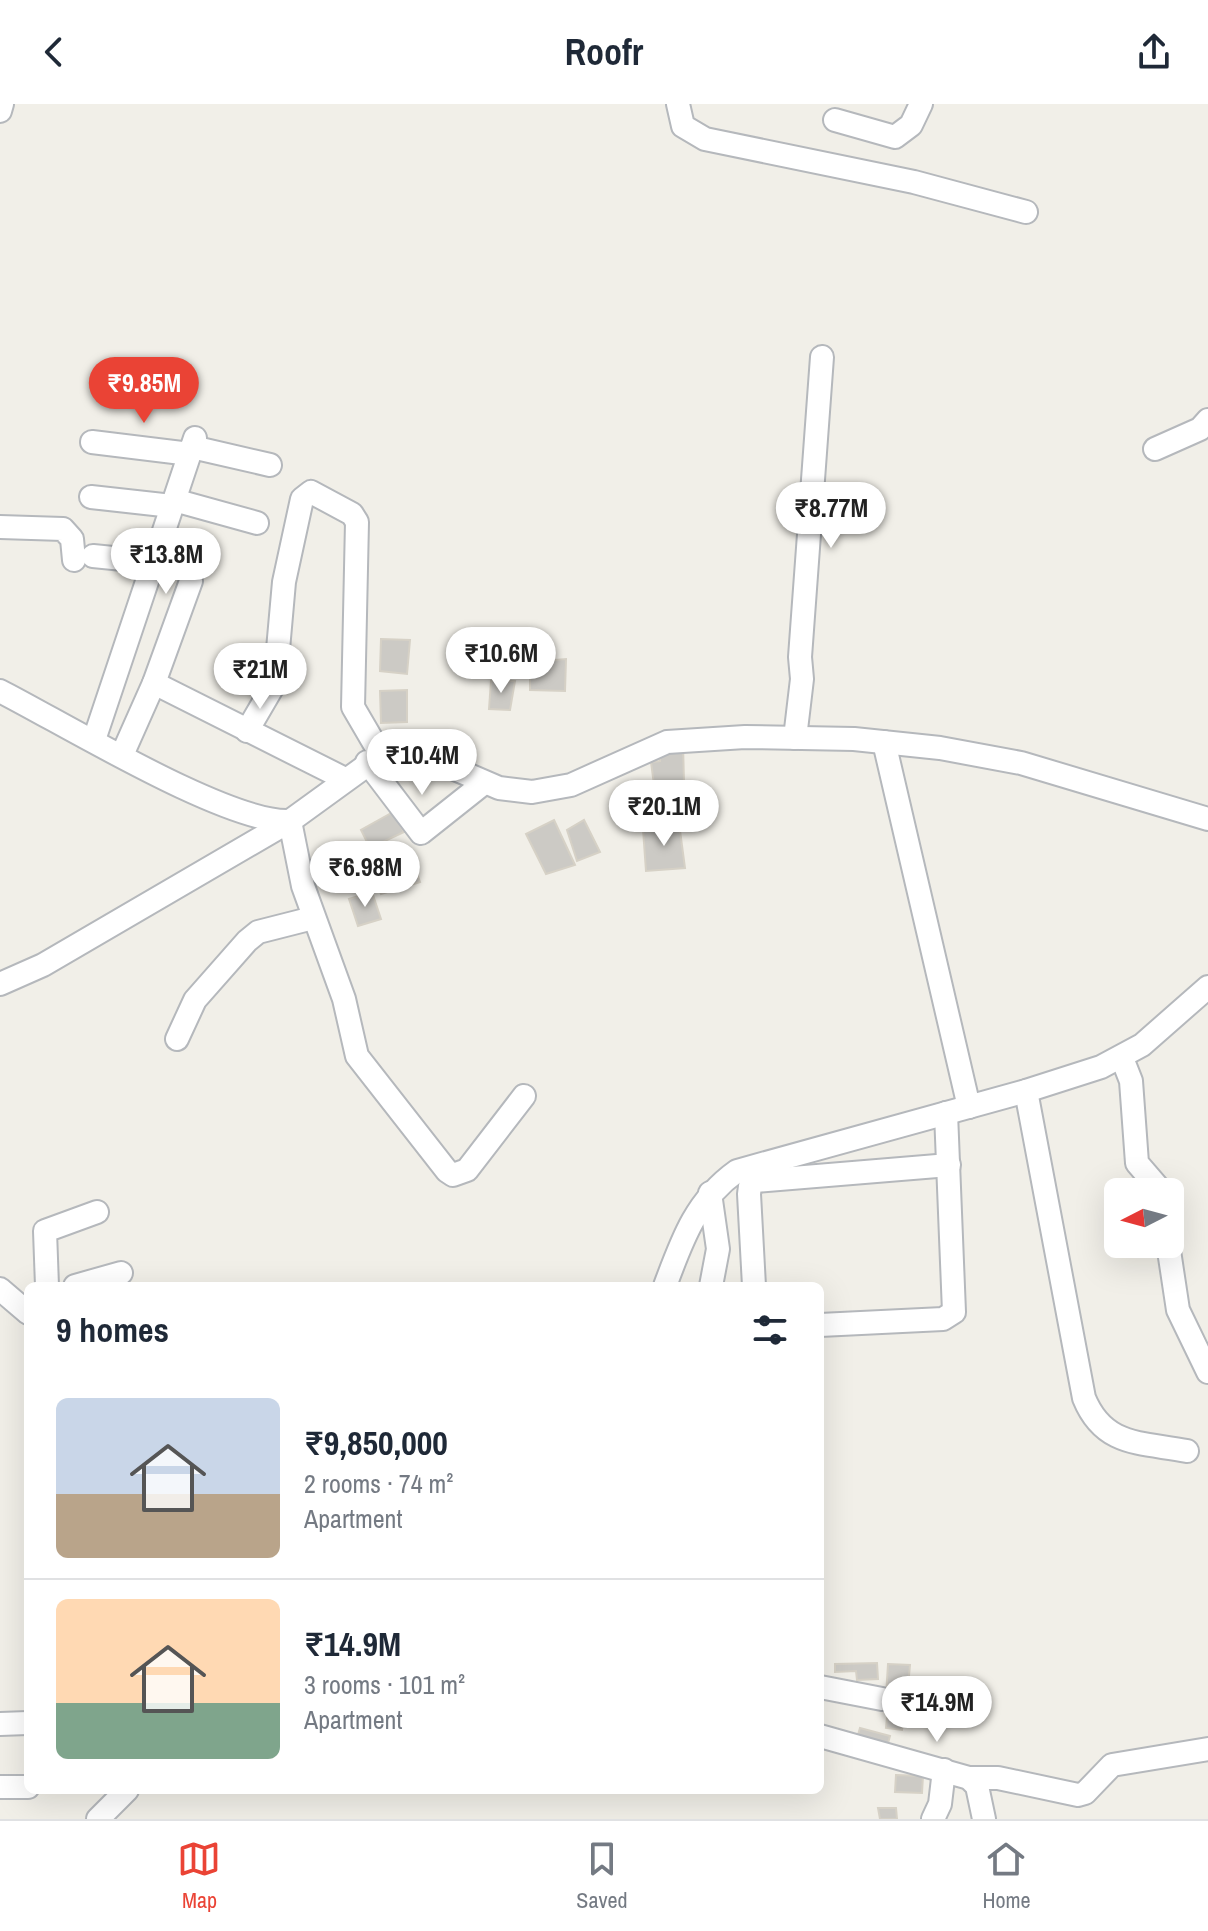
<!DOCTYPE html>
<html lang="en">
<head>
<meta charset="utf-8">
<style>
	:root { --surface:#fff; --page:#f2f2f3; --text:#1f2937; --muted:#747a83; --line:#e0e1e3; --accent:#ea4335 }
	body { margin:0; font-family:"Archivo Narrow",sans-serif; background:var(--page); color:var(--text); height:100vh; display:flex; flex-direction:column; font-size:30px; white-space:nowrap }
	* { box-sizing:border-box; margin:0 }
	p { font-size:26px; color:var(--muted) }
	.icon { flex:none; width:44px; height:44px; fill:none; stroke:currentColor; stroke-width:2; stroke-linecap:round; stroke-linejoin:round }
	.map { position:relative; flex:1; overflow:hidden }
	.panel { position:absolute; left:24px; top:1178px; width:800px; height:512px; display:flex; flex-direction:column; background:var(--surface); border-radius:12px; box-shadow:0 8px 32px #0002 }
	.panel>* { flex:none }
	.needle { width:52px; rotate:264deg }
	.fabs { position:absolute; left:1104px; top:1074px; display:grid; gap:16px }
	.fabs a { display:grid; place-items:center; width:80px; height:80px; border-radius:12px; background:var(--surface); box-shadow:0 8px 32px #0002; font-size:40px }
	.price { position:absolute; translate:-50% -68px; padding:0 18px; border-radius:28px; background:#fff; color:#222; font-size:26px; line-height:52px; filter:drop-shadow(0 2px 4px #0008) }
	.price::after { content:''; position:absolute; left:50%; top:48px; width:24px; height:18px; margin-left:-12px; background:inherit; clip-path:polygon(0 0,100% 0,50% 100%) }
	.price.current { background:var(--accent); color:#fff }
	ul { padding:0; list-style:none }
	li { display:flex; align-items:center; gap:24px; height:200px; padding:0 32px }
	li+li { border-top:2px solid var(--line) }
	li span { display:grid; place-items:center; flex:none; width:224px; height:160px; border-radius:12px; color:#555 }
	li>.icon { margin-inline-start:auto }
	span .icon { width:96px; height:96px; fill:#fffc; stroke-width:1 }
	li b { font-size:34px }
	h2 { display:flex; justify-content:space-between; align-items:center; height:96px; padding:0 32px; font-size:34px }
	header { display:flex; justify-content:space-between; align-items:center; height:104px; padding:0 32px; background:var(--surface); font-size:36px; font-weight:800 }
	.tabs { display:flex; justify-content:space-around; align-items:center; height:112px; border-top:2px solid var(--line); background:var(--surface); font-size:22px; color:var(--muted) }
	.tabs a { display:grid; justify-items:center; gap:4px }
	.tabs .current { color:var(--accent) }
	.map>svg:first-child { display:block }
	.building { fill:#cccac5; stroke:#d6d1c6; stroke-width:2 }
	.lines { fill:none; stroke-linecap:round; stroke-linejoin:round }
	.minor-casing { stroke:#b5b8bc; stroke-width:26 }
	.minor { stroke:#fff; stroke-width:22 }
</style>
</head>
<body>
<header><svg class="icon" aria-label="back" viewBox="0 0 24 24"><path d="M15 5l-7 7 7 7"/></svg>Roofr<svg class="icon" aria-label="share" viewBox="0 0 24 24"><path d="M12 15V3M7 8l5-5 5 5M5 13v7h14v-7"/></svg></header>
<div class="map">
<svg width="1208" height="1715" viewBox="0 0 1208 1715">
	<rect width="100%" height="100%" fill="#f1efe8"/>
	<g class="building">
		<path d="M 381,535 L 410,536 L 407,570 L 380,567 Z"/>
		<path d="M 519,536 L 517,572 L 491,568 L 494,538 Z"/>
		<path d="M 566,555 L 565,587 L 530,586 L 530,558 Z"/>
		<path d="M 491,577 L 515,577 L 510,606 L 489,605 Z"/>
		<path d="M 407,586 L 407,618 L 381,619 L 380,587 Z"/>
		<path d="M 683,639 L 684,679 L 654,681 L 651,658 L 660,657 L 660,642 Z"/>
		<path d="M 679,682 L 683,715 L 659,716 L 657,684 Z"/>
		<path d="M 393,708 L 404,728 L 370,744 L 361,726 Z"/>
		<path d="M 554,716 L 575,761 L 546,770 L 526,730 Z"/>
		<path d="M 584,716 L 600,748 L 577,757 L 567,726 Z"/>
		<path d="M 679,719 L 685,764 L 646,767 L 643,725 Z"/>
		<path d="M 413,758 L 420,778 L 381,790 L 374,775 Z"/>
		<path d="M 372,788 L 381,815 L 358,822 L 349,795 Z"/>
		<path d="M 877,1559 L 878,1575 L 857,1576 L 856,1567 L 835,1568 L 835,1560 Z"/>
		<path d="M 888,1560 L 910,1561 L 907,1594 L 886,1592 Z"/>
		<path d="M 888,1602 L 906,1605 L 902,1626 L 886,1624 Z"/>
		<path d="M 860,1624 L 890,1632 L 887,1643 L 857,1634 Z"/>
		<path d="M 896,1671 L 923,1672 L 922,1689 L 895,1688 Z"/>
		<path d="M 878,1704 L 896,1704 L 897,1715 L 880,1715 Z"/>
	</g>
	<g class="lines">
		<g class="minor-casing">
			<g id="minor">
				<path d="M 678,0 L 683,22 L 705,35 L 914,78 L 1026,108"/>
				<path d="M 0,7 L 2,0"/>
				<path d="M 835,16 L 895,33 L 911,21 L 921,0"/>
				<path d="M 92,338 L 190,350"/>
				<path d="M 192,343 L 270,361"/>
				<path d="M 1155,345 L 1200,325 L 1208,316"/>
				<path d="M 91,393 L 172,402"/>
				<path d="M 174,396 L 257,419"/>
				<path d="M 0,423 L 63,425 L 72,435 L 74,456"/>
				<path d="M 93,452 L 153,458"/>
				<path d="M 154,579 L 345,675"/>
				<path d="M 0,587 C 63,619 228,720 290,717 L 381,651 L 420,650 L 499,684 L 532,688 L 571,681 L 667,638 L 745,633 L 854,635 L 940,644 L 1021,659 L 1208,715"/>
				<path d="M 247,627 L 275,579 L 284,478 L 302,395 L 311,388 L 352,410 L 357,418 L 353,603 L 381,651"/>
				<path d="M 795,634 L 802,575 L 800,553 L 822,253"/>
				<path d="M 94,636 L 195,334"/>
				<path d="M 884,638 L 969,1003"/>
				<path d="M 122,651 L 154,579 L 191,477"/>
				<path d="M 367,658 L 421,729 L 484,679"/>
				<path d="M 0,880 L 43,861 L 290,717 L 303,782 L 344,895 L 357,952 L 447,1067 L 453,1071 L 467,1066 L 524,992"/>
				<path d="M 177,935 L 195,896 L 247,837 L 258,828 L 313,814"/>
				<path d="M 1122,954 L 1131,977 L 1137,1059 L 1162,1088"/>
				<path d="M 1026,987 L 1084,1294 C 1104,1343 1141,1338 1187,1347"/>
				<path d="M 710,1089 L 718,1145 L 711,1182"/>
				<path d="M 1168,1140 L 1178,1206 L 1208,1268"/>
				<path d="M 47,1182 L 45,1127 L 97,1108"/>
				<path d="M 75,1182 L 121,1169"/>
				<path d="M 665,1182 C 682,1136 696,1096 737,1067 L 1026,987 L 1101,963 L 1142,941 L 1208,883"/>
				<path d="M 754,1182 L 749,1090 L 750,1082 L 756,1077 L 949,1061"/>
				<path d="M 0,1185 L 28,1209"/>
				<path d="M 820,1221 L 943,1215 L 954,1208 L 946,1009"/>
				<path d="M 820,1583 L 882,1595"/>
				<path d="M 0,1620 L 28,1619"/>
				<path d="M 820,1632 L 969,1674 L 977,1682 L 984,1715"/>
				<path d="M 969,1674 L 998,1674 L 1078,1691 L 1085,1689 L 1112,1661 L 1208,1645"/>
				<path d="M 0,1683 L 28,1683"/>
				<path d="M 98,1715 L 127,1686"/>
				<path d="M 933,1715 L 940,1700 L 944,1666"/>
			</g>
		</g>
		<use href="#minor" class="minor"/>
	</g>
</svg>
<div class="fabs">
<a><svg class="needle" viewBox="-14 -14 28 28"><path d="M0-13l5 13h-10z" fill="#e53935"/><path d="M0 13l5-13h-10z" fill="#747a83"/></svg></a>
</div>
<b class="price current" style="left:144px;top:321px">₹9.85M</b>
<b class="price" style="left:831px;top:446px">₹8.77M</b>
<b class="price" style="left:166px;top:492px">₹13.8M</b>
<b class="price" style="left:501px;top:591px">₹10.6M</b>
<b class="price" style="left:260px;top:607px">₹21M</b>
<b class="price" style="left:422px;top:693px">₹10.4M</b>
<b class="price" style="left:664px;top:744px">₹20.1M</b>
<b class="price" style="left:365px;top:805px">₹6.98M</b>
<b class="price" style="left:937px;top:1640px">₹14.9M</b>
<section class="panel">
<h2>9 homes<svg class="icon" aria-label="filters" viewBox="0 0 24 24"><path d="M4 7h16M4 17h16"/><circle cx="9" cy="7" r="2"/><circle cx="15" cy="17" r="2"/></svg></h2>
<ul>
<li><span style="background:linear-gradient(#c9d6e8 60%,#b9a48a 0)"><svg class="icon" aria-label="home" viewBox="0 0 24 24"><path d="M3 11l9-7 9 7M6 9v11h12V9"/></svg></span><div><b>₹9,850,000</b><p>2 rooms · 74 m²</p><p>Apartment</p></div></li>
<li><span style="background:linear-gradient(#ffd9b3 65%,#7fa58c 0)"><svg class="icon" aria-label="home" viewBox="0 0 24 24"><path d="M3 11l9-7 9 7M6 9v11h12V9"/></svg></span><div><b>₹14.9M</b><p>3 rooms · 101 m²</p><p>Apartment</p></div></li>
</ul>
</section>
</div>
<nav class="tabs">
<a class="current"><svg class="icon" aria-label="map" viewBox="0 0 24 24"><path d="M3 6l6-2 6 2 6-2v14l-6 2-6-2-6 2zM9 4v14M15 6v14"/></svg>Map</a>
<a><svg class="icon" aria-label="saved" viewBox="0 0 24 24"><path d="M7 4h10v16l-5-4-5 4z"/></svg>Saved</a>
<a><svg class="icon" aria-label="home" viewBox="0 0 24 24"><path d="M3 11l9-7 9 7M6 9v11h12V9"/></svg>Home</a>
</nav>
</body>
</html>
